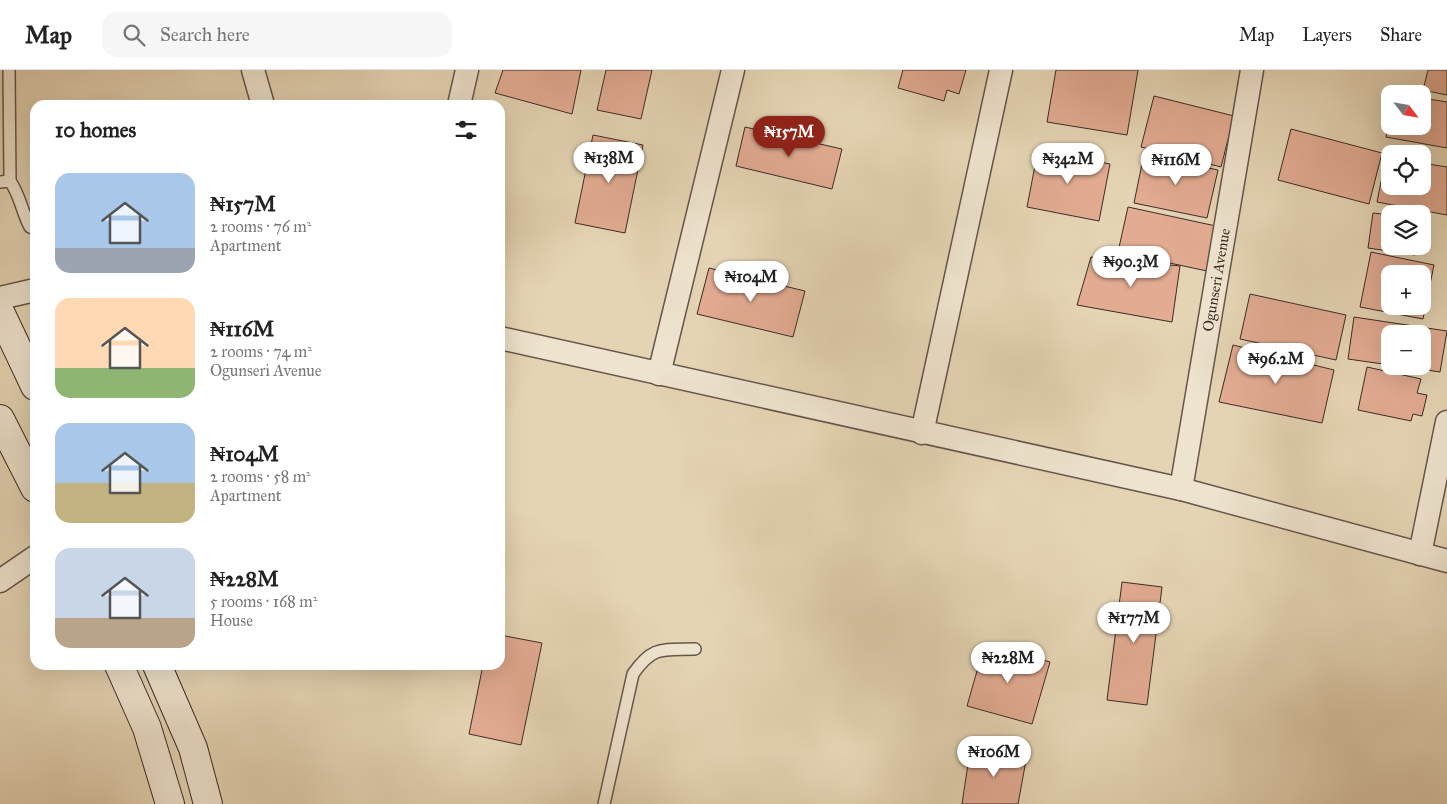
<!DOCTYPE html>
<html lang="en">
<head>
<meta charset="utf-8">
<style>
	:root { --surface:#fff; --page:#f6f6f6; --text:#222; --muted:#767676; --line:#e0e0e0; --accent:#8f2418 }
	body { margin:0; font-family:"IM FELL Great Primer",serif; background:var(--page); color:var(--text); height:100vh; display:flex; flex-direction:column; font-size:19px; white-space:nowrap }
	* { box-sizing:border-box; margin:0 }
	p { font-size:16px; color:var(--muted) }
	.icon { flex:none; width:28px; height:28px; fill:none; stroke:currentColor; stroke-width:2; stroke-linecap:round; stroke-linejoin:round }
	.map { position:relative; flex:1; overflow:hidden }
	.sheet { position:absolute; left:30px; top:30px; width:475px; height:570px; display:flex; flex-direction:column; background:var(--surface); border-radius:15px; box-shadow:0 5px 20px #0002 }
	.sheet>* { flex:none }
	.needle { width:32px; rotate:121deg }
	.fabs { position:absolute; left:1381px; top:15px; display:grid; gap:10px }
	.fabs a { display:grid; place-items:center; width:50px; height:50px; border-radius:10px; background:var(--surface); box-shadow:0 5px 20px #0002; font-size:25px }
	.price { position:absolute; translate:-50% -42px; padding:0 11px; border-radius:18px; background:#fff; color:#222; font-size:16px; line-height:32px; filter:drop-shadow(0 1px 2px #0008) }
	.price::after { content:''; position:absolute; left:50%; top:30px; width:15px; height:11px; margin-left:-8px; background:inherit; clip-path:polygon(0 0,100% 0,50% 100%) }
	.price.on { background:var(--accent); color:#fff }
	ul { padding:0; list-style:none }
	li { display:flex; align-items:center; gap:15px; height:125px; padding:0 25px }
	li span { display:grid; place-items:center; flex:none; width:140px; height:100px; border-radius:15px; color:#555 }
	li>.icon { margin-inline-start:auto }
	span .icon { width:60px; height:60px; fill:#fffc; stroke-width:1 }
	li b { font-size:21px }
	h2 { display:flex; justify-content:space-between; align-items:center; height:60px; padding:0 25px; font-size:21px }
	header { display:flex; align-items:center; gap:30px; box-sizing:border-box; height:70px; padding:0 25px; background:var(--surface); border-bottom:1px solid var(--line) }
	header strong { font-size:24px }
	nav { display:flex; gap:28px; margin-inline-start:auto; font-size:18px }
	.search { width:350px; height:45px; background:var(--page); display:flex; align-items:center; gap:12px; box-sizing:border-box; padding:0 18px; border-radius:15px; color:var(--muted); font-size:19px }
	.map>svg:first-child { display:block }
	.building { fill:#e2ab92; stroke:#3c2c27; fill-rule:evenodd }
	.lines { fill:none; stroke-linecap:round; stroke-linejoin:round }
	.lane-casing { stroke:#66564a; stroke-width:14 }
	.street-casing { stroke:#66564a; stroke-width:25 }
	.secondary-casing { stroke:#3c2c27; stroke-width:30 }
	.lane { stroke:#eee3ce; stroke-width:11 }
	.street { stroke:#eee3ce; stroke-width:22 }
	.secondary { stroke:#eee3ce; stroke-width:28 }
	.labels { text-anchor:middle; stroke-width:4; stroke-linejoin:round; paint-order:stroke }
	.street-label { font-size:15px; fill:#3c2c27; stroke:#eee3ce }
</style>
</head>
<body>
<header>
<strong>Map</strong>
<div class="search"><svg class="icon" aria-label="search" viewBox="0 0 24 24"><circle cx="10" cy="10" r="6"/><path d="M15 15l6 6"/></svg>Search here</div>
<nav><a>Map</a><a>Layers</a><a>Share</a></nav>
</header>
<div class="map">
<svg width="1447" height="734" viewBox="0 0 1447 734">
	<rect width="100%" height="100%" fill="#e5d4b4"/>
	<filter id="stains"><feTurbulence type="fractalNoise" baseFrequency=".004" numOctaves="4"/><feColorMatrix values="0 0 0 0 .2 0 0 0 0 .09 0 0 0 0 .02 0 0 0 .5 -.17"/></filter>
	<radialGradient id="worn" r=".72"><stop offset=".6" stop-color="#630" stop-opacity="0"/><stop offset="1" stop-color="#630" stop-opacity=".3"/></radialGradient>
	<g class="building">
		<path d="M 503,0 L 581,0 L 572,44 L 495,23 Z"/>
		<path d="M 606,0 L 652,0 L 641,49 L 597,40 Z"/>
		<path d="M 903,0 L 966,0 L 959,24 L 947,20 L 944,31 L 898,18 Z"/>
		<path d="M 1056,0 L 1138,0 L 1127,65 L 1047,52 Z"/>
		<path d="M 1428,0 L 1447,0 L 1447,25 L 1423,20 Z"/>
		<path d="M 1154,26 L 1234,46 L 1221,97 L 1141,77 Z"/>
		<path d="M 1422,28 L 1447,32 L 1447,78 L 1386,67 L 1390,47 L 1390,56 L 1422,56 Z"/>
		<path d="M 745,57 L 842,79 L 832,119 L 736,96 Z"/>
		<path d="M 1291,59 L 1382,83 L 1369,134 L 1278,110 Z"/>
		<path d="M 593,65 L 643,75 L 625,163 L 575,153 Z"/>
		<path d="M 1038,80 L 1110,94 L 1099,151 L 1027,137 Z"/>
		<path d="M 1144,84 L 1218,100 L 1207,148 L 1134,133 Z"/>
		<path d="M 1386,86 L 1390,87 L 1390,116 L 1422,116 L 1422,93 L 1447,97 L 1447,145 L 1377,132 Z"/>
		<path d="M 1128,137 L 1216,156 L 1207,201 L 1118,182 Z"/>
		<path d="M 1393,139 L 1421,143 L 1421,144 L 1392,144 Z"/>
		<path d="M 1373,143 L 1390,145 L 1390,176 L 1416,176 L 1415,185 L 1368,178 Z"/>
		<path d="M 1371,182 L 1434,195 L 1423,249 L 1360,237 ZM 1390,204 L 1422,204 L 1422,236 L 1390,236 Z"/>
		<path d="M 1091,187 L 1180,196 L 1172,252 L 1077,235 Z"/>
		<path d="M 709,198 L 805,221 L 793,267 L 697,244 Z"/>
		<path d="M 1250,224 L 1346,245 L 1336,290 L 1240,269 Z"/>
		<path d="M 1354,247 L 1447,261 L 1440,302 L 1400,296 L 1422,296 L 1422,264 L 1390,264 L 1390,295 L 1348,289 Z"/>
		<path d="M 1233,275 L 1334,300 L 1322,353 L 1219,332 Z"/>
		<path d="M 1367,297 L 1421,309 L 1417,323 L 1427,325 L 1422,346 L 1413,344 L 1411,351 L 1358,340 Z"/>
		<path d="M 1122,512 L 1162,517 L 1147,635 L 1107,630 Z"/>
		<path d="M 500,565 L 542,573 L 521,675 L 469,664 L 483,595 L 500,595 Z"/>
		<path d="M 985,573 L 1050,592 L 1032,654 L 967,636 Z"/>
		<path d="M 970,681 L 1027,685 L 1018,734 L 962,734 Z"/>
	</g>
	<g class="lines">
		<g class="lane-casing">
			<g id="lane">
				<path d="M 9,0 L 10,111"/>
				<path d="M 0,112 L 10,111 C 20,125 22,142 30,157 L 35,159"/>
				<path d="M 604,734 L 633,604 C 653,575 663,580 695,579"/>
			</g>
		</g>
		<g class="street-casing">
			<g id="street">
				<path d="M 253,0 L 263,35"/>
				<path d="M 459,35 L 467,0"/>
				<path d="M 0,228 L 35,220"/>
				<path d="M 500,268 L 1181,419 L 1447,491"/>
				<path d="M 659,304 L 733,0"/>
				<path d="M 922,363 L 1001,0"/>
				<path id="s1" d="M 1181,419 L 1252,0"/>
				<path d="M 1420,484 L 1447,352"/>
				<path d="M 0,511 L 35,487"/>
			</g>
		</g>
		<g class="secondary-casing">
			<g id="secondary">
				<path d="M 0,242 L 35,316"/>
				<path d="M 0,349 L 35,418"/>
				<path d="M 119,595 L 147,658 L 170,734"/>
				<path d="M 157,595 L 193,678 L 208,734"/>
			</g>
		</g>
		<use href="#lane" class="lane"/>
		<use href="#street" class="street"/>
		<use href="#secondary" class="secondary"/>
	</g>
	<g class="labels">
		<g class="street-label">
			<text dy="5" stroke="none"><textPath href="#s1" startOffset="212">Ogunseri Avenue</textPath></text>
		</g>
	</g>
	<rect width="100%" height="100%" filter="url(#stains)"/>
	<rect width="100%" height="100%" fill="url(#worn)"/>
</svg>
<div class="fabs">
<a><svg class="needle" viewBox="-14 -14 28 28"><path d="M0-13l5 13h-10z" fill="#e53935"/><path d="M0 13l5-13h-10z" fill="#767676"/></svg></a>
<a><svg class="icon" aria-label="locate" viewBox="0 0 24 24"><circle cx="12" cy="12" r="6"/><path d="M12 2v4M12 18v4M2 12h4M18 12h4"/></svg></a>
<a><svg class="icon" aria-label="layers" viewBox="0 0 24 24"><path d="M12 4l9 5-9 5-9-5zM3 14l9 5 9-5"/></svg></a>
<a>+</a>
<a>−</a>
</div>
<b class="price on" style="left:789px;top:88px">₦157M</b>
<b class="price" style="left:609px;top:114px">₦138M</b>
<b class="price" style="left:1068px;top:115px">₦342M</b>
<b class="price" style="left:1176px;top:116px">₦116M</b>
<b class="price" style="left:1131px;top:218px">₦90.3M</b>
<b class="price" style="left:751px;top:233px">₦104M</b>
<b class="price" style="left:1276px;top:315px">₦96.2M</b>
<b class="price" style="left:1134px;top:574px">₦177M</b>
<b class="price" style="left:1008px;top:614px">₦228M</b>
<b class="price" style="left:994px;top:708px">₦106M</b>
<section class="sheet">
<h2>10 homes<svg class="icon" aria-label="filters" viewBox="0 0 24 24"><path d="M4 7h16M4 17h16"/><circle cx="9" cy="7" r="2"/><circle cx="15" cy="17" r="2"/></svg></h2>
<ul>
<li><span style="background:linear-gradient(#a9c7e8 75%,#9aa5b1 0)"><svg class="icon" aria-label="home" viewBox="0 0 24 24"><path d="M3 11l9-7 9 7M6 9v11h12V9"/></svg></span><div><b>₦157M</b><p>2 rooms · 76 m²</p><p>Apartment</p></div></li>
<li><span style="background:linear-gradient(#ffd9b3 70%,#8fb573 0)"><svg class="icon" aria-label="home" viewBox="0 0 24 24"><path d="M3 11l9-7 9 7M6 9v11h12V9"/></svg></span><div><b>₦116M</b><p>2 rooms · 74 m²</p><p>Ogunseri Avenue</p></div></li>
<li><span style="background:linear-gradient(#a9c7e8 60%,#c2b280 0)"><svg class="icon" aria-label="home" viewBox="0 0 24 24"><path d="M3 11l9-7 9 7M6 9v11h12V9"/></svg></span><div><b>₦104M</b><p>2 rooms · 58 m²</p><p>Apartment</p></div></li>
<li><span style="background:linear-gradient(#c9d6e8 70%,#b9a48a 0)"><svg class="icon" aria-label="home" viewBox="0 0 24 24"><path d="M3 11l9-7 9 7M6 9v11h12V9"/></svg></span><div><b>₦228M</b><p>5 rooms · 168 m²</p><p>House</p></div></li>
</ul>
</section>
</div>
</body>
</html>
